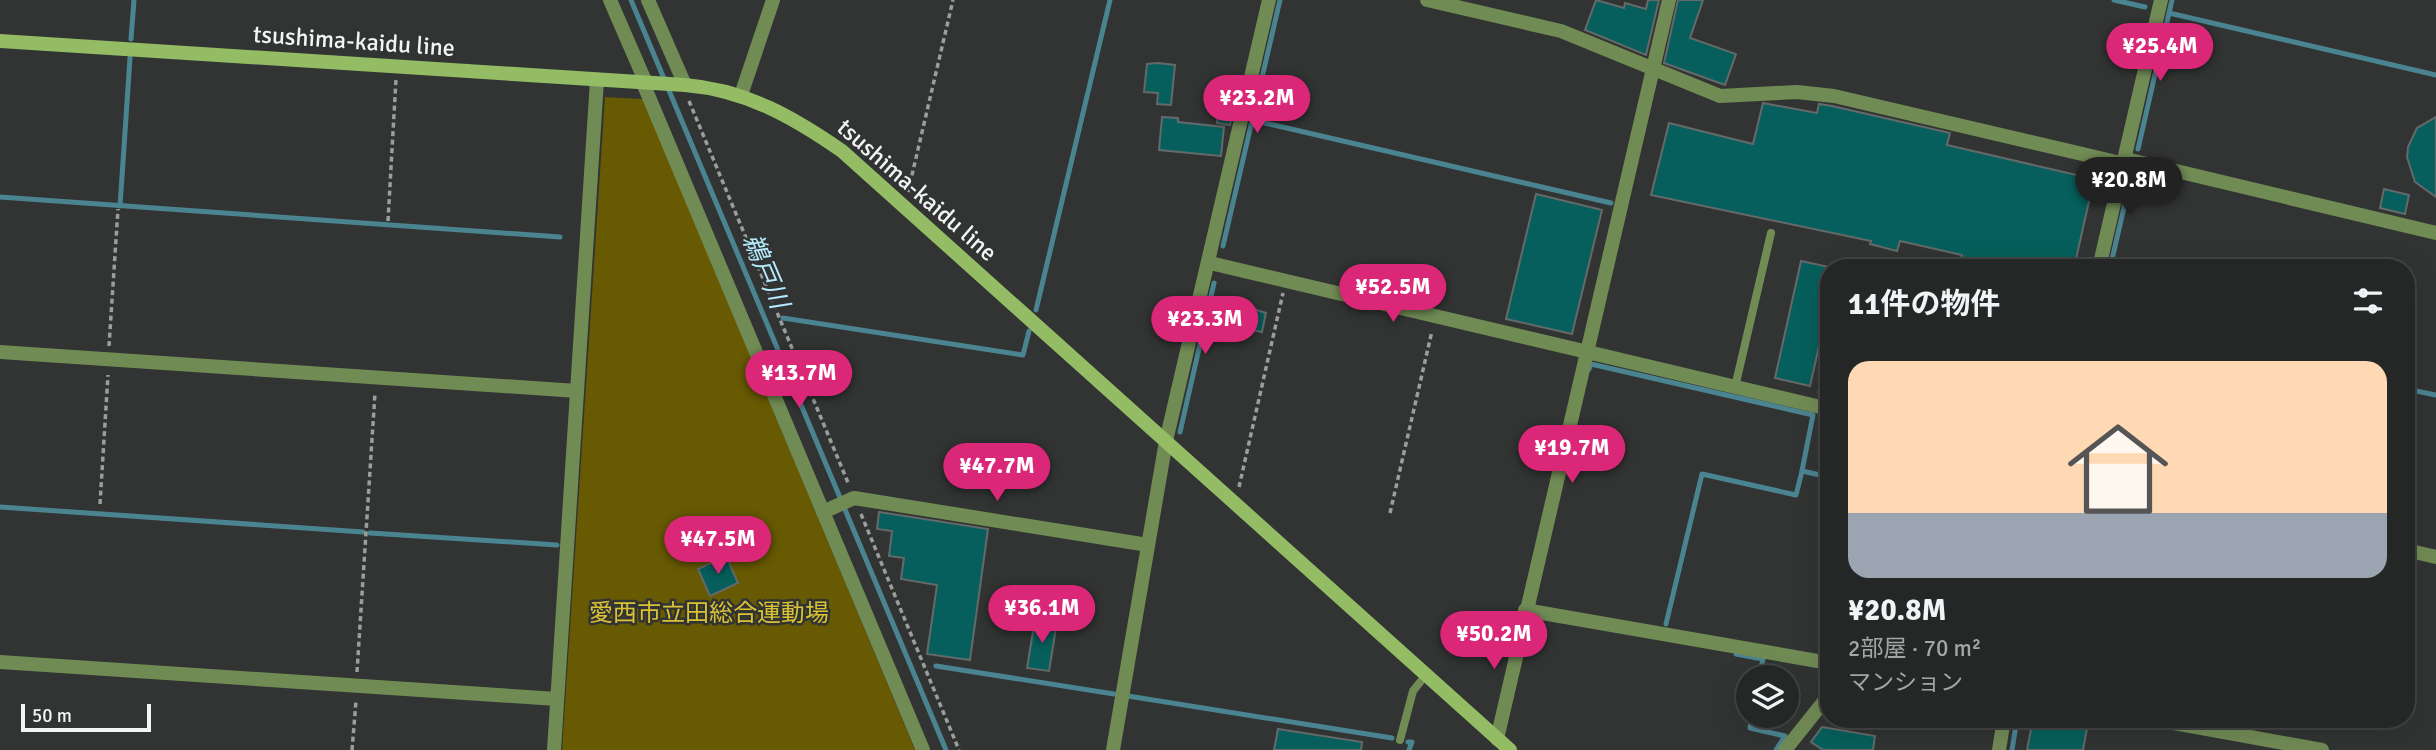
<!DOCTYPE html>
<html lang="ja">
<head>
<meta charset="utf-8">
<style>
	:root { --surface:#252726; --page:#313332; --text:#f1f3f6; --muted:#a3a5a7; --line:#424443; --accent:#db2777 }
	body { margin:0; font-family:Signika,"Noto Sans JP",sans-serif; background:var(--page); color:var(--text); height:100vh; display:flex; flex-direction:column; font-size:26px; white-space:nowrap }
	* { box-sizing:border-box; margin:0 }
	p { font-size:23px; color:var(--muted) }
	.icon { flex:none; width:38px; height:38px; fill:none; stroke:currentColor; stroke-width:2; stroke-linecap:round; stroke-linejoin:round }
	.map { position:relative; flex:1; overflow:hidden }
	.sheet { position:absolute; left:1820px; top:259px; width:595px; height:469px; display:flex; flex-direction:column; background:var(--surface); border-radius:28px; box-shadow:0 7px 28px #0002,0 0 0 2px var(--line) }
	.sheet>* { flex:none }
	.tools { position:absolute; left:1736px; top:665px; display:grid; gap:14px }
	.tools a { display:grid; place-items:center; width:63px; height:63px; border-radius:50%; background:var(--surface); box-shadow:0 7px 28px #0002,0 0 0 2px var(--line); font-size:35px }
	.scale { position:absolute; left:21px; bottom:18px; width:130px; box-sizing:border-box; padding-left:7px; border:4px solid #f2f5f3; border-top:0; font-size:19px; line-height:24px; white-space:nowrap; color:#f2f5f3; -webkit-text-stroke:5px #313432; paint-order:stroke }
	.price { position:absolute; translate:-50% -60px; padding:0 16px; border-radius:24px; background:var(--accent); color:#fff; font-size:23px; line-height:46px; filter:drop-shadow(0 2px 4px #0008) }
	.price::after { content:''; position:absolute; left:50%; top:42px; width:21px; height:16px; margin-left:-10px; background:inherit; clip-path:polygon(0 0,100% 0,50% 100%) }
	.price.selected { background:#222; color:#fff }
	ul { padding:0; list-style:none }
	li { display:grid; align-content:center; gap:14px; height:371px; padding:0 28px }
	li span { display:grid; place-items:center; height:217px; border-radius:21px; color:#555 }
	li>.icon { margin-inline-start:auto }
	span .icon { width:126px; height:126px; fill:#fffc; stroke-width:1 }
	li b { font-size:30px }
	h2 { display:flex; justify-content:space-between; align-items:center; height:84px; padding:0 28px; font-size:30px }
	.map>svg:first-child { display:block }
	.green { fill:#675a02 }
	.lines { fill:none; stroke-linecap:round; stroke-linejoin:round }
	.stream { stroke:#4b8491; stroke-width:5 }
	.building { fill:#065f5c; stroke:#646969; stroke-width:2 }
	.path { stroke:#9b9e9c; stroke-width:3.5; stroke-dasharray:5 3.5; stroke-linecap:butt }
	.service { stroke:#718b55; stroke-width:8 }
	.minor { stroke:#718b55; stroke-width:14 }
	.tertiary { stroke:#718b55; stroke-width:14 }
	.secondary { stroke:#93bc65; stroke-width:14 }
	.labels { text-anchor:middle; stroke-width:5; stroke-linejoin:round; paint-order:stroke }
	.street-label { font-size:24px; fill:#f2f5f3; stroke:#313432 }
	.park-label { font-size:24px; fill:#dac234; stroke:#313432 }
	.water-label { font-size:26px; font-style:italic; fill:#b4ebfe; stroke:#313432 }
</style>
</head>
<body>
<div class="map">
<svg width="2436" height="750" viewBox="0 0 2436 750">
	<rect width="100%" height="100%" fill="#313432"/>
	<path class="green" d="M 605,97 L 643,99 L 915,750 L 562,750 Z"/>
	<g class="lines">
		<g class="stream">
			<path d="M 631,0 L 946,750"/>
			<path d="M 2114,0 L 2145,7"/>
			<path d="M 2169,13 L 2436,75"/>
			<path d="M 131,39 L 134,0"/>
			<path d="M 1252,120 L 1611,203"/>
			<path d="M 2138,149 L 2172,0"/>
			<path d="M 0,197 L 560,237"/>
			<path d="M 120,206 L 130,58"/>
			<path d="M 1223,246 L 1280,0"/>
			<path d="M 1878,265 L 1888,268"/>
			<path d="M 2110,268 L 2132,173"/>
			<path d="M 1036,310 L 1110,0"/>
			<path d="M 783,318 L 1023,355 L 1029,331"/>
			<path d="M 1589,369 L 1591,364 L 1813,415 L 1802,471"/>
			<path d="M 2406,389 L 2436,395"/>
			<path d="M 1820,392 L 1829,375"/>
			<path d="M 1180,432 L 1214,283"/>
			<path d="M 0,507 L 363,532"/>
			<path d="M 370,533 L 557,545"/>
			<path d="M 1666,624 L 1702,474 L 1796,495 L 1802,471 L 1829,477"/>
			<path d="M 1736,654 L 1763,659 L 1759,677"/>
			<path d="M 936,666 L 1114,694"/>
			<path d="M 1128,696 L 1392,738"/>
			<path d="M 1752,716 L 1750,728 L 1785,736 L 1776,750"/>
			<path d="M 1408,742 L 1412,742 L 1409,750"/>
			<path d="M 2012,750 L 2017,719"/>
		</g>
	</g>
	<g class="building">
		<path d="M 1596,0 L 1624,8 L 1625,3 L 1646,9 L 1648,0 L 1659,0 L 1646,55 L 1585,30 Z"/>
		<path d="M 1678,0 L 1703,0 L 1690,38 L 1736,54 L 1725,85 L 1664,63 Z"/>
		<path d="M 1158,63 L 1175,65 L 1171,105 L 1157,104 L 1158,93 L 1144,92 L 1147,64 Z"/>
		<path d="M 1763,103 L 1817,113 L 1819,104 L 1832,106 L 1950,133 L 1947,145 L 2094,179 L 2074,268 L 2016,268 L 1994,263 L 1993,268 L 1959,268 L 1962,255 L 1900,241 L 1897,251 L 1870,244 L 1871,241 L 1651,195 L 1669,123 L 1753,144 Z"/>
		<path d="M 1219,104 L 1234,106 L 1230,125 L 1217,123 Z"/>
		<path d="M 1162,117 L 1178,118 L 1178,122 L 1224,127 L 1221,156 L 1159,150 Z"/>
		<path d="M 2436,117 L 2436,197 L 2415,182 L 2407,157 L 2408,147 L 2417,128 Z"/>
		<path d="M 2384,189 L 2409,195 L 2405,214 L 2380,208 Z"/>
		<path d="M 1536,194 L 1602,210 L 1572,334 L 1506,319 Z"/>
		<path d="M 1801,261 L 1829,267 L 1829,345 L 1820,342 L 1810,386 L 1775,378 Z"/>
		<path d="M 1222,299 L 1266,313 L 1262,332 L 1216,323 Z"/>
		<path d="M 879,512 L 988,529 L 970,660 L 927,654 L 937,585 L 901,579 L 904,558 L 889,556 L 892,531 L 877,529 Z"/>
		<path d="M 726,556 L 738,583 L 710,596 L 698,569 Z"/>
		<path d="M 1035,619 L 1057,622 L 1049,671 L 1027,668 Z"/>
		<path d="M 2033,719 L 2088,723 L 2083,750 L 2027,750 Z"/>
		<path d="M 1822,727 L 1875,736 L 1873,750 L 1823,750 L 1811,742 Z"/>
		<path d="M 1278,729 L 1362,742 L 1361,750 L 1274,750 Z"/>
	</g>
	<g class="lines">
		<g class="path">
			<path d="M 689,101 L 849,485"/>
			<path d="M 908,192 L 953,0"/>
			<path d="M 388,221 L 396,79"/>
			<path d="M 109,346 L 118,209"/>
			<path d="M 1239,487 L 1283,293"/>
			<path d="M 100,504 L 108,375"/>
			<path d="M 1390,513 L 1432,331"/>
			<path d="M 861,514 L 959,750"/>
			<path d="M 357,672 L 375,393"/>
			<path d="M 352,750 L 356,701"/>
		</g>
		<g class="service">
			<path d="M 1735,387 L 1771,233"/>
			<path d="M 1400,740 L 1413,691 L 1425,676"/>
		</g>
		<g class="minor">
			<path d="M 610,0 L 646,83"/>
			<path d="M 648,0 L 685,85"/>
			<path d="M 1427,0 L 1561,31 L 1720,96 L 1797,92 L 1834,96 L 2125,164"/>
			<path d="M 643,83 L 923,750"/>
			<path d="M 741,95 L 773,0"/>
			<path d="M 2126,159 L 2436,233"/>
			<path d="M 1210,263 L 1829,409"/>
			<path d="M 0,352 L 577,391"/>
			<path d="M 823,512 L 854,498 L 1148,545"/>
			<path d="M 2406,550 L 2436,557"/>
			<path d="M 1525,610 L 1829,663"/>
			<path d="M 0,662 L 557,699"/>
			<path d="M 2152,719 L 2322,750"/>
			<path d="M 1497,739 L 1669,0"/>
			<path d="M 554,750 L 597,80"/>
			<path d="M 1113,750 L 1166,441 L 1269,0"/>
			<path d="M 1785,750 L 1829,695"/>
		</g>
		<g class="tertiary">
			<path d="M 2099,268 L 2161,0"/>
			<path d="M 1999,750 L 2004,719"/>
		</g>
		<path class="secondary" d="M 0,41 L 685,85 C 746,90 793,117 842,151 L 1510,750"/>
	</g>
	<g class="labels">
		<g class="street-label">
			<text transform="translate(354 41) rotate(4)" y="8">tsushima-kaidu line</text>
			<text transform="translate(917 190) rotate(41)" y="8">tsushima-kaidu line</text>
		</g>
		<g class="park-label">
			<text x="709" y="621">愛西市立田総合運動場</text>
		</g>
		<g class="water-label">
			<text transform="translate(766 271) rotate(67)" y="9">鵜戸川</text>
		</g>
	</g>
</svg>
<div class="tools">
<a><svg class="icon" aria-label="layers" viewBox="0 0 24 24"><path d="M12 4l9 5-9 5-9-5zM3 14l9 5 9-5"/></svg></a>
</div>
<div class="scale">50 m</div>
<b class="price" style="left:2160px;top:83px">¥25.4M</b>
<b class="price" style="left:1257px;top:135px">¥23.2M</b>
<b class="price selected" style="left:2129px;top:217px">¥20.8M</b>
<b class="price" style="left:1393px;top:324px">¥52.5M</b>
<b class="price" style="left:1205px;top:356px">¥23.3M</b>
<b class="price" style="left:799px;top:410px">¥13.7M</b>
<b class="price" style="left:1572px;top:485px">¥19.7M</b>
<b class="price" style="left:997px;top:503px">¥47.7M</b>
<b class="price" style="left:718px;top:576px">¥47.5M</b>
<b class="price" style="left:1042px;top:645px">¥36.1M</b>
<b class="price" style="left:1494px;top:671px">¥50.2M</b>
<section class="sheet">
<h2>11件の物件<svg class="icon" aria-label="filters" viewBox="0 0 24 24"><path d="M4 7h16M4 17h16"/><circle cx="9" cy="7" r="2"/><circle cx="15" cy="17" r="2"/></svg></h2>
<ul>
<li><span style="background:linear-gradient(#ffd9b3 70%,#9aa5b1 0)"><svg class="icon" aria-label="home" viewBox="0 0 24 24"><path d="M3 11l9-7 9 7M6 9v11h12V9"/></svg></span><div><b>¥20.8M</b><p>2部屋 · 70 m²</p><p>マンション</p></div></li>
</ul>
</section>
</div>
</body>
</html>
